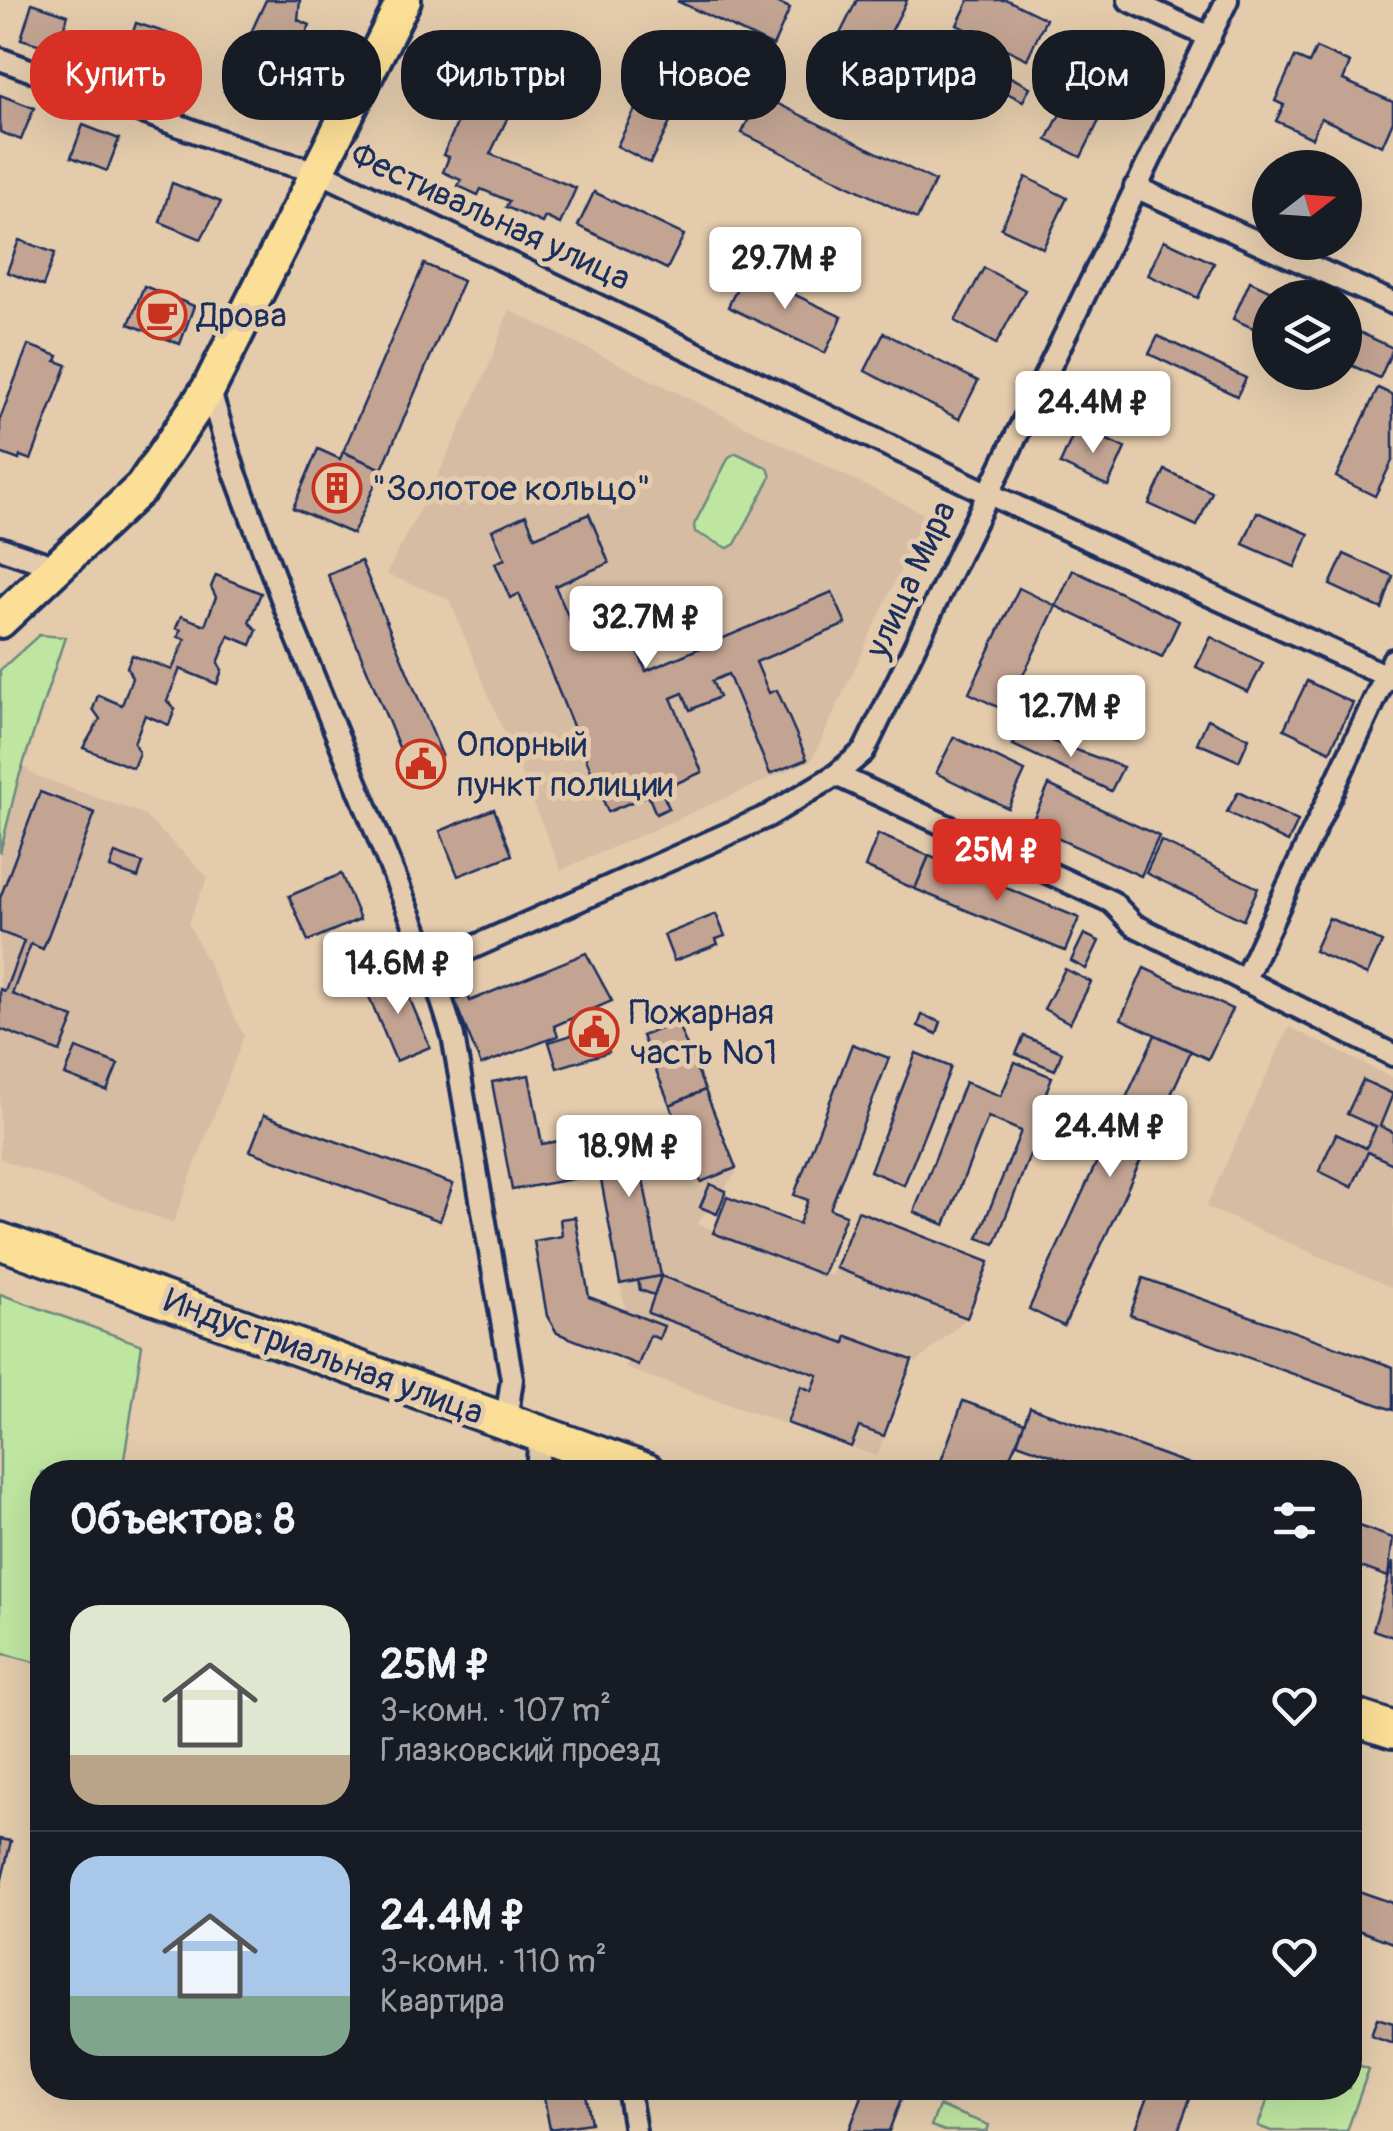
<!DOCTYPE html>
<html lang="ru">
<head>
<meta charset="utf-8">
<style>
	:root { --surface:#171b24; --page:#242831; --text:#f1f3f6; --muted:#9ea1a6; --line:#363941; --accent:#d93025 }
	body { margin:0; font-family:Pangolin,sans-serif; background:var(--page); color:var(--text); height:100vh; display:flex; flex-direction:column; font-size:38px; white-space:nowrap }
	* { box-sizing:border-box; margin:0 }
	p { font-size:32px; color:var(--muted) }
	.icon { flex:none; width:55px; height:55px; fill:none; stroke:currentColor; stroke-width:2; stroke-linecap:round; stroke-linejoin:round }
	.map { position:relative; flex:1; overflow:hidden }
	.details { position:absolute; left:30px; top:1460px; width:1332px; height:640px; display:flex; flex-direction:column; background:var(--surface); border-radius:40px; box-shadow:0 10px 40px #0002 }
	.details>* { flex:none }
	.top-card { position:absolute; left:30px; top:30px; width:1335px; height:90px; display:flex; gap:20px }
	.needle { width:65px; rotate:73deg }
	.tools { position:absolute; left:1252px; top:150px; display:grid; gap:20px }
	.tools a { display:grid; place-items:center; width:110px; height:110px; border-radius:50%; background:var(--surface); box-shadow:0 10px 40px #0002; font-size:50px }
	.price { position:absolute; translate:-50% -85px; padding:0 22px; border-radius:10px; background:#fff; color:#222; font-size:32px; line-height:65px; filter:drop-shadow(0 2px 5px #0008) }
	.price::after { content:''; position:absolute; left:50%; top:60px; width:30px; height:22px; margin-left:-15px; background:inherit; clip-path:polygon(0 0,100% 0,50% 100%) }
	.price.on { background:var(--accent); color:#fff }
	ul { padding:0; list-style:none }
	li { display:flex; align-items:center; gap:30px; height:250px; padding:0 40px }
	li+li { border-top:2px solid var(--line) }
	li span { display:grid; place-items:center; flex:none; width:280px; height:200px; border-radius:30px; color:#555 }
	li>.icon { margin-inline-start:auto }
	span .icon { width:120px; height:120px; fill:#fffc; stroke-width:1 }
	li b { font-size:42px }
	h2 { display:flex; justify-content:space-between; align-items:center; height:120px; padding:0 40px; font-size:42px }
	.pill { padding:0 35px; border-radius:40px; background:var(--surface); box-shadow:0 10px 40px #0002; font-size:35px; line-height:90px }
	.pill.on { background:var(--accent); color:#fff }
	.map>svg:first-child { display:block }
	.built { fill:#d6bca3 }
	.green { fill:#bfe6a1; stroke:#6d8a80; stroke-width:2.5 }
	.building { fill:#c3a493; stroke:#1b2f5e; stroke-width:2.5 }
	.lines { fill:none; stroke-linecap:round; stroke-linejoin:round }
	.minor-casing { stroke:#1b2f5e; stroke-width:28 }
	.primary-casing { stroke:#1b2f5e; stroke-width:40 }
	.trunk-casing { stroke:#1b2f5e; stroke-width:42 }
	.minor { stroke:#e4cbac; stroke-width:20 }
	.primary { stroke:#fbdf96; stroke-width:32 }
	.trunk { stroke:#fbdf96; stroke-width:35 }
	.labels { text-anchor:middle; stroke-width:10; stroke-linejoin:round; paint-order:stroke }
	.street-label { font-size:35px; fill:#1b2f5e; stroke:#e4cbac }
	.poi-label { font-size:35px; fill:#1b2f5e; stroke:#e4cbac; text-anchor:start }
</style>
</head>
<body>
<div class="map">
<svg width="1393" height="2131" viewBox="0 0 1393 2131">
	<rect width="100%" height="100%" fill="#e4cbac"/>
	<filter id="ink" filterUnits="userSpaceOnUse"><feTurbulence type="fractalNoise" baseFrequency=".01" numOctaves="2"/><feDisplacementMap in="SourceGraphic" scale="20" xChannelSelector="R" yChannelSelector="G"/><feConvolveMatrix kernelMatrix="1 2 1 2 8 2 1 2 1" color-interpolation-filters="sRGB"/></filter>
	<g filter="url(#ink)">
		<g class="built">
			<path d="M 509,310 L 926,515 L 812,760 L 561,870 L 449,599 L 386,574 L 440,471 L 489,366 Z"/>
			<path d="M 0,749 L 36,776 L 143,814 L 208,877 L 188,923 L 244,1036 L 173,1223 L 0,1159 Z"/>
			<path d="M 1289,1027 L 1393,1078 L 1393,1288 L 1206,1207 Z"/>
			<path d="M 705,1090 L 736,1173 L 697,1224 L 832,1276 L 836,1268 L 967,1318 L 917,1362 L 911,1360 L 877,1456 L 625,1368 L 645,1317 L 625,1309 L 593,1135 L 677,1124 L 670,1105 Z"/>
		</g>
		<g class="green">
			<path d="M 736,453 L 768,468 L 771,477 L 735,544 L 728,548 L 695,532 L 694,525 L 729,457 Z"/>
			<path d="M 39,635 L 65,637 L 18,780 L 0,853 L 0,670 Z"/>
			<path d="M 0,1294 L 142,1345 L 122,1472 L 42,1472 L 42,1664 L 0,1653 Z"/>
			<path d="M 1350,2062 L 1369,2069 L 1347,2131 L 1271,2131 L 1258,2126 L 1272,2088 L 1350,2088 Z"/>
			<path d="M 939,2106 L 989,2125 L 987,2131 L 945,2131 L 931,2126 Z"/>
		</g>
		<g class="building">
			<path d="M 266,0 L 300,0 L 298,20 L 310,25 L 284,81 L 279,79 L 265,109 L 224,91 Z"/>
			<path d="M 772,0 L 790,8 L 773,46 L 677,1 Z"/>
			<path d="M 857,0 L 907,0 L 875,64 L 835,44 Z"/>
			<path d="M 969,0 L 1007,0 L 1046,19 L 1027,59 L 957,25 Z"/>
			<path d="M 32,3 L 68,15 L 57,50 L 21,39 Z"/>
			<path d="M 136,23 L 167,33 L 152,79 L 96,60 L 102,42 L 127,50 Z"/>
			<path d="M 501,39 L 538,55 L 490,154 L 576,188 L 560,224 L 545,217 L 542,223 L 506,207 L 509,201 L 481,189 L 478,195 L 458,186 L 461,180 L 443,172 L 449,157 L 443,155 L 459,119 L 465,122 L 489,51 L 495,54 Z"/>
			<path d="M 1095,44 L 1129,60 L 1081,157 L 1047,140 Z"/>
			<path d="M 949,46 L 1030,87 L 1023,101 L 942,60 Z"/>
			<path d="M 1316,48 L 1350,63 L 1343,80 L 1393,102 L 1393,121 L 1382,146 L 1321,118 L 1312,138 L 1276,121 L 1284,105 L 1275,101 L 1295,57 L 1309,63 Z"/>
			<path d="M 665,49 L 698,66 L 650,163 L 617,146 Z"/>
			<path d="M 0,95 L 34,108 L 21,140 L 0,132 Z"/>
			<path d="M 760,95 L 935,181 L 917,219 L 742,133 Z"/>
			<path d="M 83,125 L 119,139 L 107,171 L 71,157 Z"/>
			<path d="M 1026,177 L 1067,198 L 1043,248 L 1001,228 Z"/>
			<path d="M 172,183 L 221,202 L 201,239 L 160,222 Z"/>
			<path d="M 594,192 L 684,235 L 667,269 L 578,226 Z"/>
			<path d="M 19,240 L 55,253 L 43,286 L 7,272 Z"/>
			<path d="M 1164,240 L 1214,263 L 1198,298 L 1148,275 Z"/>
			<path d="M 424,264 L 463,281 L 382,469 L 343,452 Z"/>
			<path d="M 984,268 L 1025,290 L 996,344 L 955,321 Z"/>
			<path d="M 745,271 L 842,317 L 825,353 L 728,307 Z"/>
			<path d="M 1250,281 L 1286,298 L 1270,298 L 1270,336 L 1233,319 Z"/>
			<path d="M 144,286 L 194,306 L 180,344 L 129,324 Z"/>
			<path d="M 1359,332 L 1393,348 L 1380,378 L 1346,363 Z"/>
			<path d="M 884,333 L 978,381 L 959,419 L 865,371 Z"/>
			<path d="M 1158,336 L 1246,378 L 1237,396 L 1149,354 Z"/>
			<path d="M 28,345 L 58,356 L 56,361 L 67,365 L 31,460 L 20,456 L 19,460 L 0,453 L 0,419 Z"/>
			<path d="M 1378,388 L 1393,395 L 1393,459 L 1375,496 L 1336,477 Z"/>
			<path d="M 1077,426 L 1125,448 L 1108,486 L 1060,464 Z"/>
			<path d="M 318,449 L 340,459 L 343,452 L 382,469 L 353,534 L 293,508 Z"/>
			<path d="M 1165,470 L 1212,492 L 1197,526 L 1149,504 Z"/>
			<path d="M 1257,512 L 1309,534 L 1295,567 L 1243,544 Z"/>
			<path d="M 589,514 L 609,563 L 555,586 L 579,641 L 625,621 L 646,671 L 832,592 L 846,624 L 756,662 L 769,693 L 777,690 L 807,759 L 770,774 L 728,674 L 712,681 L 719,697 L 690,710 L 683,693 L 671,698 L 702,772 L 661,790 L 669,808 L 656,814 L 648,795 L 608,812 L 519,594 L 510,598 L 495,563 L 505,559 L 492,530 L 526,515 L 535,537 Z"/>
			<path d="M 1344,554 L 1393,576 L 1382,609 L 1330,585 Z"/>
			<path d="M 361,561 L 442,755 L 408,769 L 328,575 Z"/>
			<path d="M 1073,570 L 1179,621 L 1162,657 L 1056,606 Z"/>
			<path d="M 216,575 L 261,593 L 249,622 L 257,630 L 251,645 L 229,636 L 218,663 L 222,670 L 217,684 L 180,669 L 167,701 L 175,709 L 169,725 L 145,715 L 134,743 L 139,753 L 133,768 L 83,748 L 100,719 L 93,709 L 98,695 L 122,705 L 132,678 L 127,667 L 132,655 L 172,670 L 185,639 L 178,637 L 181,630 L 176,628 L 181,616 L 205,625 L 216,597 L 211,587 Z"/>
			<path d="M 1019,588 L 1056,606 L 1006,711 L 969,693 Z"/>
			<path d="M 1211,637 L 1263,663 L 1248,692 L 1196,667 Z"/>
			<path d="M 1307,681 L 1353,703 L 1330,751 L 1284,729 Z"/>
			<path d="M 1208,719 L 1249,738 L 1239,761 L 1197,743 Z"/>
			<path d="M 1021,730 L 1123,767 L 1111,791 L 1013,745 Z"/>
			<path d="M 954,737 L 1025,771 L 1008,808 L 936,773 Z"/>
			<path d="M 1049,785 L 1159,836 L 1141,876 L 1030,826 Z"/>
			<path d="M 40,792 L 95,813 L 43,949 L 31,944 L 12,994 L 74,1018 L 60,1052 L 0,1029 L 0,989 L 5,991 L 24,941 L 0,932 L 0,898 Z"/>
			<path d="M 1238,792 L 1298,821 L 1288,842 L 1227,812 Z"/>
			<path d="M 494,809 L 512,855 L 458,876 L 440,831 Z"/>
			<path d="M 878,834 L 929,856 L 915,889 L 865,867 Z"/>
			<path d="M 1161,841 L 1258,888 L 1243,920 L 1146,873 Z"/>
			<path d="M 115,853 L 143,863 L 138,878 L 110,868 Z"/>
			<path d="M 929,856 L 1079,918 L 1065,951 L 915,889 Z"/>
			<path d="M 341,874 L 360,919 L 308,941 L 289,896 Z"/>
			<path d="M 716,914 L 725,936 L 716,939 L 718,944 L 674,961 L 664,935 Z"/>
			<path d="M 1329,918 L 1382,942 L 1367,975 L 1314,951 Z"/>
			<path d="M 1084,934 L 1099,941 L 1086,969 L 1071,961 Z"/>
			<path d="M 586,953 L 612,1001 L 554,1026 L 558,1036 L 481,1065 L 454,1000 L 468,995 L 470,1001 Z"/>
			<path d="M 1144,968 L 1232,1009 L 1208,1059 L 1121,1019 Z"/>
			<path d="M 1065,969 L 1091,982 L 1070,1023 L 1044,1009 Z"/>
			<path d="M 399,973 L 430,1047 L 396,1061 L 365,987 Z"/>
			<path d="M 922,1015 L 941,1022 L 937,1034 L 918,1026 Z"/>
			<path d="M 677,1022 L 705,1090 L 670,1105 L 642,1036 Z"/>
			<path d="M 601,1026 L 609,1052 L 557,1068 L 549,1042 Z"/>
			<path d="M 1155,1035 L 1191,1051 L 1064,1326 L 1029,1309 Z"/>
			<path d="M 1024,1036 L 1062,1052 L 1055,1070 L 1016,1054 Z"/>
			<path d="M 852,1044 L 889,1058 L 830,1209 L 846,1215 L 823,1275 L 713,1233 L 727,1197 L 799,1224 L 808,1200 L 794,1195 Z"/>
			<path d="M 76,1048 L 118,1064 L 107,1091 L 65,1075 Z"/>
			<path d="M 916,1053 L 951,1067 L 904,1185 L 870,1171 Z"/>
			<path d="M 1015,1062 L 1052,1077 L 1039,1111 L 1046,1114 L 995,1244 L 978,1238 L 1021,1131 L 988,1117 L 945,1225 L 914,1212 L 965,1082 L 1001,1096 Z"/>
			<path d="M 529,1075 L 542,1144 L 593,1135 L 600,1174 L 512,1190 L 492,1082 Z"/>
			<path d="M 1363,1080 L 1393,1094 L 1380,1126 L 1393,1132 L 1393,1164 L 1368,1152 L 1352,1187 L 1319,1171 L 1336,1134 L 1366,1148 L 1376,1127 L 1347,1114 Z"/>
			<path d="M 705,1090 L 736,1168 L 701,1182 L 670,1105 Z"/>
			<path d="M 264,1115 L 453,1184 L 440,1221 L 250,1151 Z"/>
			<path d="M 655,1123 L 660,1148 L 638,1152 L 661,1276 L 620,1284 L 593,1135 Z"/>
			<path d="M 710,1184 L 726,1191 L 717,1214 L 700,1207 Z"/>
			<path d="M 858,1211 L 989,1262 L 967,1318 L 836,1268 Z"/>
			<path d="M 575,1217 L 589,1297 L 664,1326 L 659,1339 L 650,1335 L 638,1365 L 557,1333 L 547,1316 L 534,1241 L 562,1236 L 560,1219 Z"/>
			<path d="M 661,1276 L 845,1343 L 847,1336 L 912,1360 L 884,1436 L 859,1427 L 851,1447 L 787,1423 L 801,1386 L 812,1391 L 818,1375 L 648,1313 Z"/>
			<path d="M 661,1276 L 654,1295 L 640,1290 L 638,1280 Z"/>
			<path d="M 1143,1278 L 1393,1367 L 1393,1410 L 1130,1315 Z"/>
			<path d="M 963,1401 L 1025,1423 L 1003,1472 L 937,1472 Z"/>
			<path d="M 1030,1407 L 1211,1472 L 1098,1472 L 1017,1443 Z"/>
			<path d="M 1350,1523 L 1393,1538 L 1388,1577 L 1350,1563 Z"/>
			<path d="M 1393,1562 L 1393,1637 L 1373,1630 Z"/>
			<path d="M 0,1839 L 11,1841 L 0,1887 Z"/>
			<path d="M 1350,1888 L 1393,1903 L 1393,1943 L 1350,1927 Z"/>
			<path d="M 1377,2018 L 1393,2023 L 1393,2043 L 1371,2035 Z"/>
			<path d="M 542,2088 L 585,2088 L 591,2123 L 550,2129 Z"/>
			<path d="M 865,2088 L 905,2088 L 889,2131 L 849,2131 Z"/>
			<path d="M 1151,2088 L 1194,2088 L 1178,2131 L 1135,2131 Z"/>
		</g>
		<g class="lines">
			<g class="minor-casing">
				<g id="minor">
					<path d="M 1129,0 L 1210,37"/>
					<path d="M 0,59 L 266,158 L 320,172 L 987,493 L 1393,679"/>
					<path d="M 1135,187 L 1393,303"/>
					<path d="M 209,388 L 234,470 L 287,612 L 431,966 L 453,1036 L 512,1379 L 506,1421"/>
					<path d="M 0,548 L 59,568"/>
					<path d="M 836,775 L 1112,902 L 1134,925 L 1393,1055"/>
					<path d="M 431,966 L 768,816 L 836,775 L 864,751 L 1227,0"/>
					<path d="M 1244,981 L 1393,660"/>
					<path d="M 537,1472 L 540,1434"/>
					<path d="M 628,2088 L 635,2131"/>
				</g>
			</g>
			<g class="primary-casing">
				<path id="primary" d="M 0,621 L 142,487 L 209,388 L 404,0"/>
			</g>
			<g class="trunk-casing">
				<g id="trunk">
					<path d="M 0,1241 L 647,1472"/>
					<path d="M 1350,1716 L 1393,1730"/>
				</g>
			</g>
			<use href="#minor" class="minor"/>
			<use href="#primary" class="primary"/>
			<use href="#trunk" class="trunk"/>
		</g>
	</g>
	<defs>
		<g id="cafe-ring" transform="scale(2.5)"><circle r="9.5" fill="#e4cbac" stroke="#c8321e" stroke-width="1.5"/><path d="M-5.5-4.5H6V0H3Q3 3.5 0 3.5H-2.5Q-5.5 3.5-5.5 0ZM3-3.2v2h1.7v-2ZM-6 4.5H4V6H-6Z" fill="#c8321e"/></g>
		<g id="building-ring" transform="scale(2.5)"><circle r="9.5" fill="#e4cbac" stroke="#c8321e" stroke-width="1.5"/><path d="M-4-6H4V6H1V3H-1V6H-4ZM-2.5-4.3h1.7v1.8h-1.7ZM.8-4.3h1.7v1.8H.8ZM-2.5-1h1.7V.8h-1.7ZM.8-1h1.7V.8H.8Z" fill="#c8321e"/></g>
		<g id="civic-ring" transform="scale(2.5)"><circle r="9.5" fill="#e4cbac" stroke="#c8321e" stroke-width="1.5"/><path d="M-.6-6.5H3V-4.5H.6V-3L4-1V1h2V6H-6V1h2V-1L-.6-3ZM-1.2 2.5V6h2.4V2.5Z" fill="#c8321e"/></g>
	</defs>
	<g fill-rule="evenodd">
		<use href="#cafe-ring" x="162" y="315"/>
		<use href="#building-ring" x="337" y="488"/>
		<use href="#civic-ring" x="421" y="764"/>
		<use href="#civic-ring" x="594" y="1032"/>
	</g>
	<g class="labels">
		<g class="street-label">
			<text transform="translate(491 216) rotate(25)" y="12">Фестивальная улица</text>
			<text transform="translate(910 579) rotate(-65)" y="12">улица Мира</text>
			<text transform="translate(324 1356) rotate(20)" y="12">Индустриальная улица</text>
		</g>
		<g class="poi-label">
			<text x="197" y="327">Дрова</text>
			<text x="372" y="500">"Золотое кольцо"</text>
			<text x="456" y="756">Опорный<tspan x="456" dy="40">пункт полиции</tspan></text>
			<text x="629" y="1024">Пожарная<tspan x="629" dy="40">часть №1</tspan></text>
		</g>
	</g>
</svg>
<div class="tools">
<a><svg class="needle" viewBox="-14 -14 28 28"><path d="M0-13l5 13h-10z" fill="#e53935"/><path d="M0 13l5-13h-10z" fill="#9ea1a6"/></svg></a>
<a><svg class="icon" aria-label="layers" viewBox="0 0 24 24"><path d="M12 4l9 5-9 5-9-5zM3 14l9 5 9-5"/></svg></a>
</div>
<b class="price" style="left:785px;top:312px">29.7M ₽</b>
<b class="price" style="left:1093px;top:456px">24.4M ₽</b>
<b class="price" style="left:646px;top:671px">32.7M ₽</b>
<b class="price" style="left:1071px;top:760px">12.7M ₽</b>
<b class="price on" style="left:997px;top:904px">25M ₽</b>
<b class="price" style="left:398px;top:1017px">14.6M ₽</b>
<b class="price" style="left:1110px;top:1180px">24.4M ₽</b>
<b class="price" style="left:629px;top:1200px">18.9M ₽</b>
<div class="top-card">
<a class="pill on">Купить</a>
<a class="pill">Снять</a>
<a class="pill">Фильтры</a>
<a class="pill">Новое</a>
<a class="pill">Квартира</a>
<a class="pill">Дом</a>
</div>
<section class="details">
<h2>Объектов: 8<svg class="icon" aria-label="filters" viewBox="0 0 24 24"><path d="M4 7h16M4 17h16"/><circle cx="9" cy="7" r="2"/><circle cx="15" cy="17" r="2"/></svg></h2>
<ul>
<li><span style="background:linear-gradient(#dfe7d0 75%,#b9a48a 0)"><svg class="icon" aria-label="home" viewBox="0 0 24 24"><path d="M3 11l9-7 9 7M6 9v11h12V9"/></svg></span><div><b>25M ₽</b><p>3-комн. · 107 m²</p><p>Глазковский проезд</p></div><svg class="icon" aria-label="heart" viewBox="0 0 24 24"><path d="M12 20l-8-8c-3-5 5-10 8-4 3-6 11-1 8 4z"/></svg></li>
<li><span style="background:linear-gradient(#a9c7e8 70%,#7fa58c 0)"><svg class="icon" aria-label="home" viewBox="0 0 24 24"><path d="M3 11l9-7 9 7M6 9v11h12V9"/></svg></span><div><b>24.4M ₽</b><p>3-комн. · 110 m²</p><p>Квартира</p></div><svg class="icon" aria-label="heart" viewBox="0 0 24 24"><path d="M12 20l-8-8c-3-5 5-10 8-4 3-6 11-1 8 4z"/></svg></li>
</ul>
</section>
</div>
</body>
</html>
